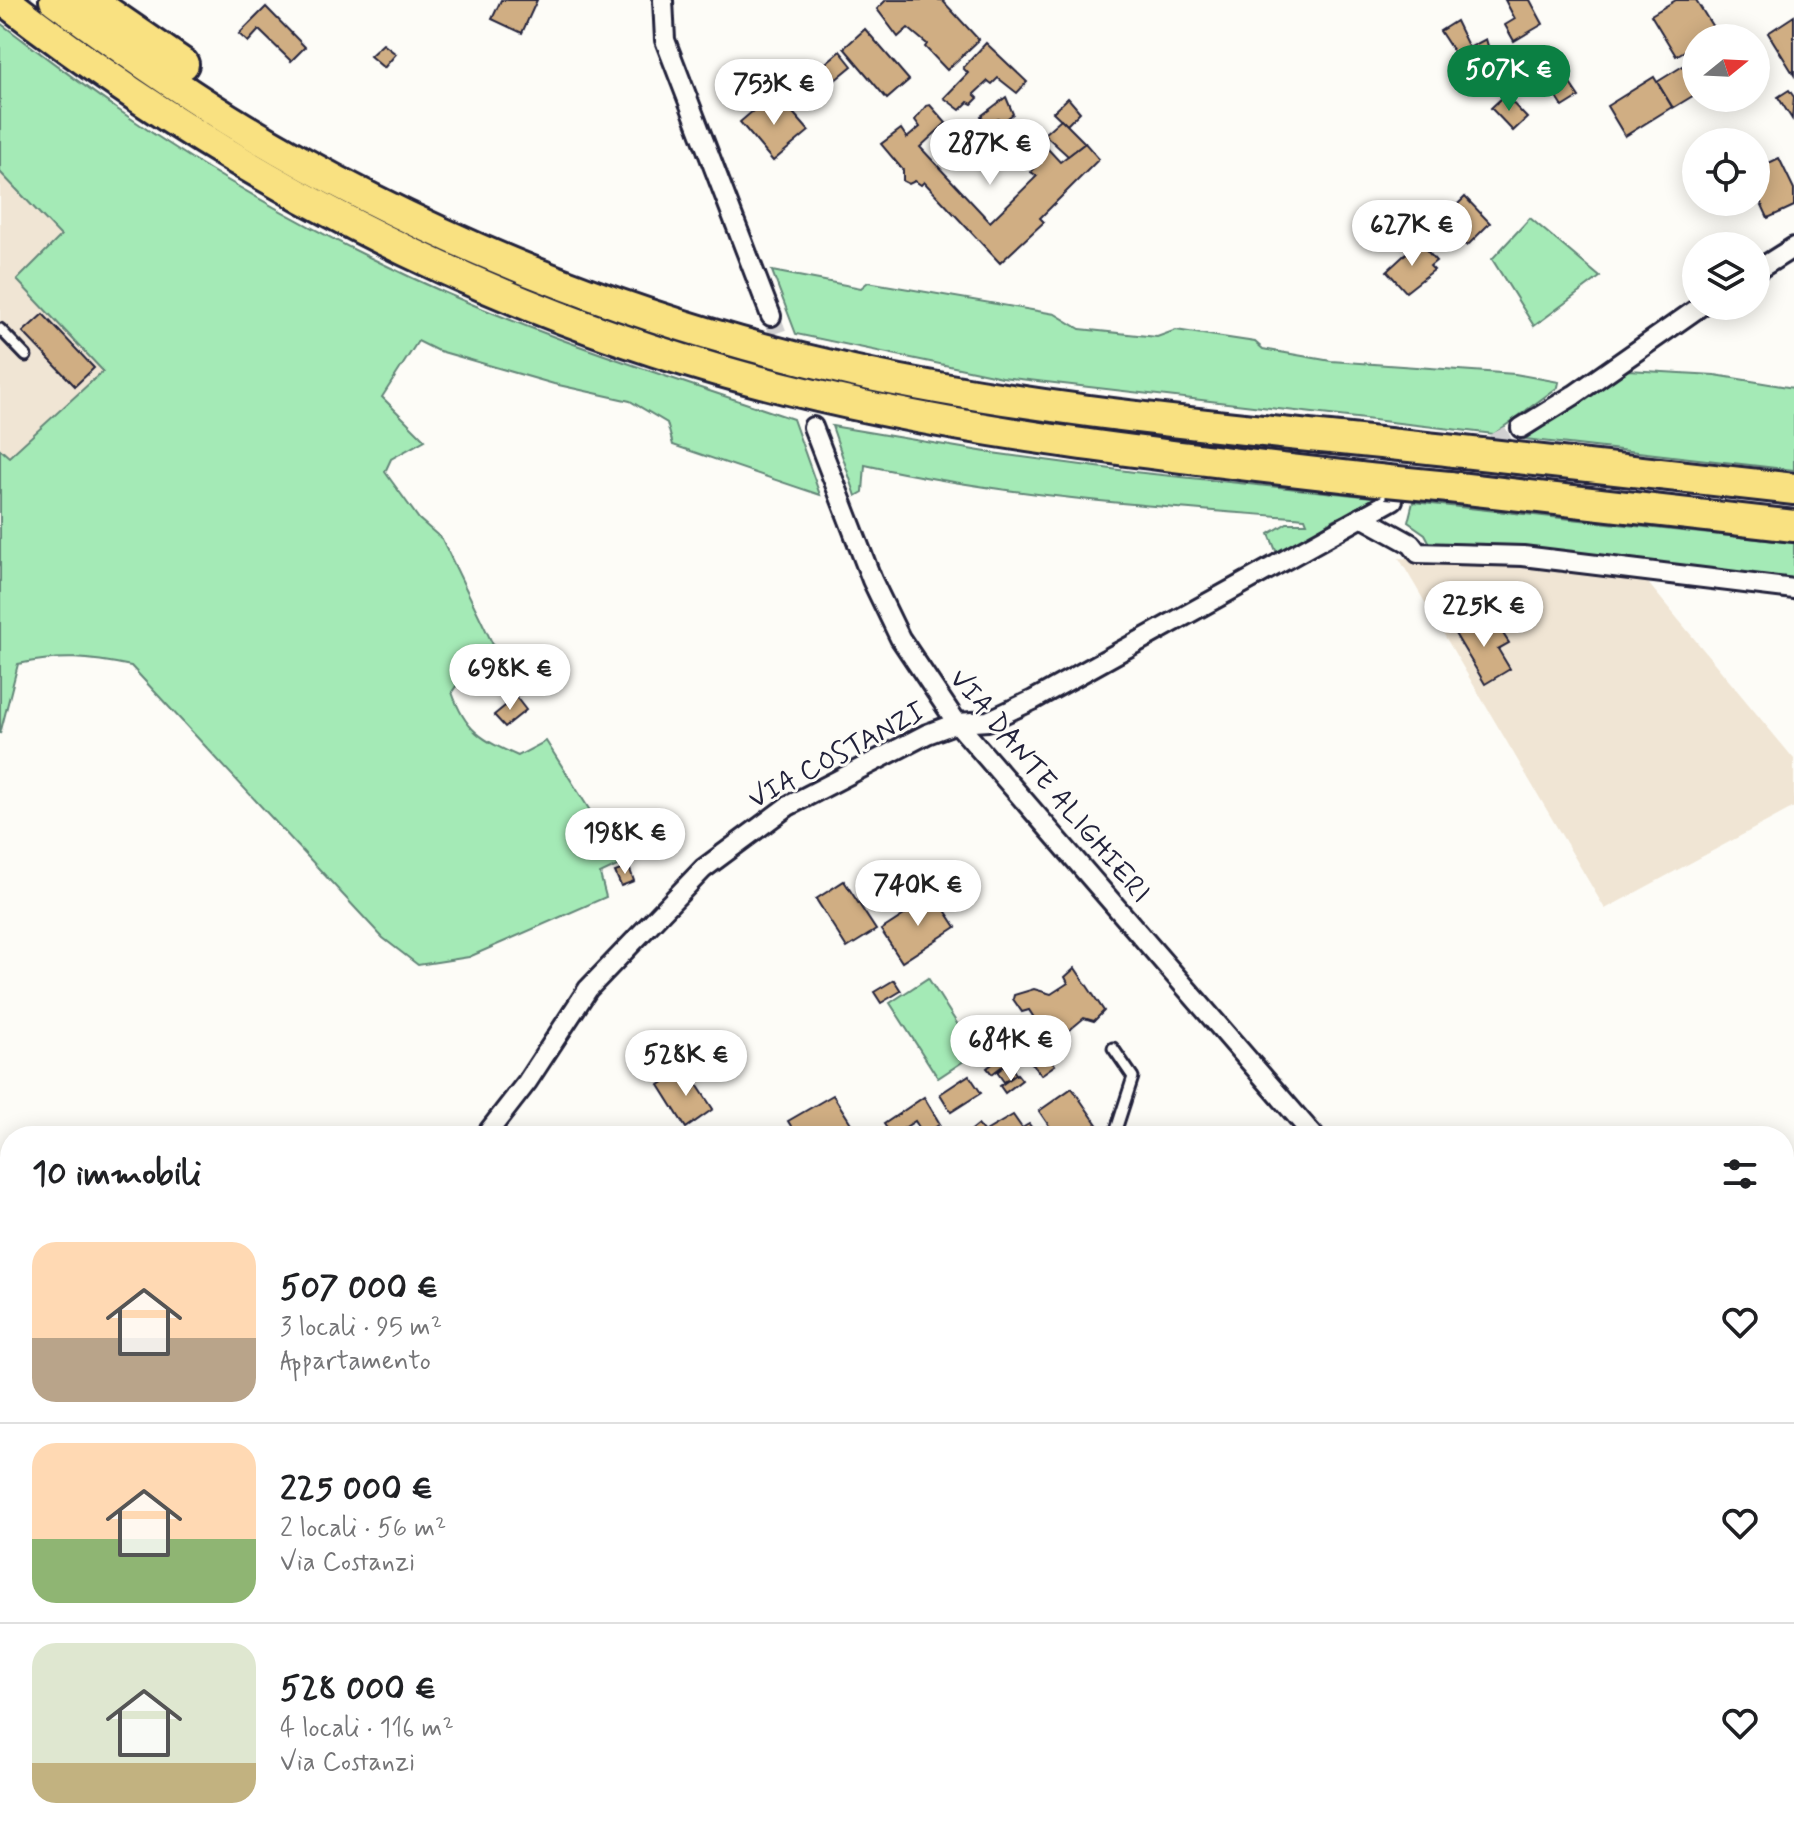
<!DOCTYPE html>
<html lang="it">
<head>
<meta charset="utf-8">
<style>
	:root { --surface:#fff; --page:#f2f2f2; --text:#202124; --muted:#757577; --line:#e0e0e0; --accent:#0b8043 }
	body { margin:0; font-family:Mynerve,sans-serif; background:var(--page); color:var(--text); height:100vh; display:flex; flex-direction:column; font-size:30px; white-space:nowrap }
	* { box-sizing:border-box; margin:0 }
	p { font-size:26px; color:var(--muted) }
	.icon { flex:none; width:44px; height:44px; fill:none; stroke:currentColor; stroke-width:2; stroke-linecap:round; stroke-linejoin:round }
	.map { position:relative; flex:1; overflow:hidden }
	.sheet { position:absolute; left:0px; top:1126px; width:1794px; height:714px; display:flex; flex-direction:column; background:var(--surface); border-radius:32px 32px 0 0; box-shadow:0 4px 20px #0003 }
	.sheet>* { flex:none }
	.needle { width:52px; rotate:72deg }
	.controls { position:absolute; left:1682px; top:24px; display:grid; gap:16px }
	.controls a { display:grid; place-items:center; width:88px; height:88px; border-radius:50%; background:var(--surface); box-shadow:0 4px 20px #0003; font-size:40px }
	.price { position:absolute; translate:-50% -68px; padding:0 18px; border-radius:28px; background:#fff; color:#222; font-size:26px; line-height:52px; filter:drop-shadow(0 2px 4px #0008) }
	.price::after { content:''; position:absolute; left:50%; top:48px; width:24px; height:18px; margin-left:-12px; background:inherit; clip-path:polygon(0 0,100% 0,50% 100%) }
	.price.current { background:var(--accent); color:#fff }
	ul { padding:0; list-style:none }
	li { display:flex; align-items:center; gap:24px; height:200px; padding:0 32px }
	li+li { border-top:2px solid var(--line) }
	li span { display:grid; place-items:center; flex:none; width:224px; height:160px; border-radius:24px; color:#555 }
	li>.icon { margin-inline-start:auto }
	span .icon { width:96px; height:96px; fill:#fffc; stroke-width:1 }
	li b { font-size:34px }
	h2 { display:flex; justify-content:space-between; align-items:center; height:96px; padding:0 32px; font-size:34px }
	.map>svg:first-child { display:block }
	.built { fill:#f0e5d4 }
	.green { fill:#a4eab6; stroke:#638678; stroke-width:2 }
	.building { fill:#d0ae83; stroke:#22223b; stroke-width:2 }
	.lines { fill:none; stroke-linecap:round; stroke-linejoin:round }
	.minor-tunnel { stroke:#d1d0d1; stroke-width:18; stroke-dasharray:18 9; stroke-linecap:butt }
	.service-casing { stroke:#22223b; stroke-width:15 }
	.minor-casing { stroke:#22223b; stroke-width:24 }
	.trunk-casing { stroke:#22223b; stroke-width:36 }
	.service { stroke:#fdfcf7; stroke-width:9 }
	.minor { stroke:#fdfcf7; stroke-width:18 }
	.trunk { stroke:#f9e181; stroke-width:30 }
	.trunk-bridge-casing { stroke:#22223b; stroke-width:36; stroke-linecap:butt }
	.trunk-bridge { stroke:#f9e181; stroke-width:30 }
	.labels { text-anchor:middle; stroke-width:6; stroke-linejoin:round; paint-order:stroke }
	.street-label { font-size:28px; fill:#22223b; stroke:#fdfcf7 }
</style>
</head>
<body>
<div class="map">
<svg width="1794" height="1839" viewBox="0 0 1794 1839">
	<rect width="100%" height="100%" fill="#fdfcf7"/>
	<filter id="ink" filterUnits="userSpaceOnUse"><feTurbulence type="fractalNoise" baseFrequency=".0125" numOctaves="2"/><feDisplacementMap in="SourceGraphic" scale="16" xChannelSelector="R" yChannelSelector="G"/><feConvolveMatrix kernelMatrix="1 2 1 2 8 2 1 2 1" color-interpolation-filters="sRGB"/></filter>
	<g filter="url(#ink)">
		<g class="built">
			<path d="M 0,172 L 62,236 L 18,280 L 103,371 L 9,458 L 0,449 Z"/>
			<path d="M 1399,558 L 1643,577 L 1794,759 L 1794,807 L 1605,909 Z"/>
		</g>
		<g class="green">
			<path d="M 0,23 C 39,52 78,82 117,109 C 200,167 289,218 379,262 C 512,328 653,372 793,419 L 820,495 L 673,445 L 667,423 L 630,401 L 554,384 L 436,350 L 418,341 L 382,397 L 425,440 L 391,459 L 385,472 L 419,519 L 442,539 L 497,653 L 468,669 L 452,692 C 465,731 482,740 518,756 L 546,741 L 601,828 L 628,861 L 600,874 L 606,897 L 469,957 L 418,965 L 383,938 L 131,666 C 89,657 60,655 18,664 L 0,734 L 0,449 L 9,457 L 103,371 L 17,280 L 61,236 L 0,172 Z"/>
			<path d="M 1530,218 L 1600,277 L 1534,326 L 1492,259 Z"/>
			<path d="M 772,271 L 861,288 L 868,282 L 1055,314 L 1080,329 L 1157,337 L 1176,330 L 1255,342 L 1263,349 L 1331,361 L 1515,374 L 1559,382 L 1558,387 L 1494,434 L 1002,377 L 796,334 Z"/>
			<path d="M 1628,370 L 1715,375 L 1794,388 L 1794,470 L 1525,439 Z"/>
			<path d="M 832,426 L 992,453 L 1134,472 L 1382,498 C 1368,510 1347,512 1331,521 C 1312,532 1298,548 1279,558 L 1269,534 L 1287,523 L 1307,523 L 1305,518 C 1157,507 1009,497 865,465 L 863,492 L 856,496 Z"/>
			<path d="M 1413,502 L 1794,543 L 1794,584 L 1432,547 L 1425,534 L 1408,522 Z"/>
			<path d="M 928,978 L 976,1053 L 938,1078 L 890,1003 Z"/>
			<path d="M 164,1830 L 414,1830 L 418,1839 L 169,1839 Z"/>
			<path d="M 748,1830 L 1034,1830 L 1038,1836 L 1028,1839 L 745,1839 Z"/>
		</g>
		<g class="building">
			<path d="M 501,0 L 537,0 L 522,33 L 492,19 Z"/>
			<path d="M 886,0 L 942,0 L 979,40 L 947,70 L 925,47 L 927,44 L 908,28 L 898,37 L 877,9 Z"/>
			<path d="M 1505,0 L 1530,0 L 1543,24 L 1514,41 L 1505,25 L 1515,19 Z"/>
			<path d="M 1676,0 L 1696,0 L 1716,32 L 1706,38 L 1696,38 L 1696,44 L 1676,56 L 1651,15 Z"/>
			<path d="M 266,7 L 305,47 L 291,61 L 259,30 L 248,42 L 239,34 Z"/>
			<path d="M 1794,16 L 1794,75 L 1768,33 Z"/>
			<path d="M 1456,21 L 1469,48 L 1486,39 L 1494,67 L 1464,77 L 1455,54 L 1440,31 Z"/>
			<path d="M 865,29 L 909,80 L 887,99 L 844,48 Z"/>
			<path d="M 986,43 L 1027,82 L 1017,93 L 998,78 L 992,84 L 988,81 L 974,94 L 978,98 L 972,104 L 968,102 L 960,110 L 944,98 L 968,73 L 963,68 Z"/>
			<path d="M 383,44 L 396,54 L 384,68 L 370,56 Z"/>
			<path d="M 840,51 L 852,66 L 834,81 L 821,67 Z"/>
			<path d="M 1552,57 L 1579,97 L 1563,107 L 1537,67 Z"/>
			<path d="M 1691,61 L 1696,69 L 1696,94 L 1673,108 L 1657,82 Z"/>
			<path d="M 1654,77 L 1672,107 L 1625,136 L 1607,106 Z"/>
			<path d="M 1789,90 L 1794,97 L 1792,119 L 1778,97 Z"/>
			<path d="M 775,92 L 809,131 L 773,161 L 740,122 Z"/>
			<path d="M 1505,95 L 1527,118 L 1513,131 L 1491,108 Z"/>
			<path d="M 1006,97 L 1013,114 L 1001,123 L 998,119 L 987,125 L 981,116 Z"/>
			<path d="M 1068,98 L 1080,112 L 1067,125 L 1053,112 Z"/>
			<path d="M 930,105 L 946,123 L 920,147 L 990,222 L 1037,176 L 1031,172 L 1039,164 L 1035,159 L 1047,148 L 1060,162 L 1085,143 L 1099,159 L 1040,218 L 1044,222 L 1000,263 L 924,182 L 921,185 L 915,181 L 909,184 L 903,181 L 903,170 L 881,144 L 901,129 L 907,138 L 920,127 L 915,120 L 926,106 Z"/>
			<path d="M 1061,119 L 1085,143 L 1068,156 L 1044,134 Z"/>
			<path d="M 1021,136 L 1029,145 L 1018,155 L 1010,145 Z"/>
			<path d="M 1779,158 L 1794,189 L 1794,206 L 1768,218 L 1756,192 L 1756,169 Z"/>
			<path d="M 1465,197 L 1490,223 L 1467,246 L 1458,238 L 1453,243 L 1439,229 L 1445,223 L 1442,220 Z"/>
			<path d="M 1422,245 L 1436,261 L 1430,266 L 1434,270 L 1406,292 L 1387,271 L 1412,248 L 1415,252 Z"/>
			<path d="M 43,314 L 94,368 L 75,386 L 23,332 Z"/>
			<path d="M 1479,617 L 1490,635 L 1500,629 L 1509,643 L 1498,649 L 1510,669 L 1485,684 L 1454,632 Z"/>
			<path d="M 516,697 L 526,710 L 505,727 L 494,715 Z"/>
			<path d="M 629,867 L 634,881 L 621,886 L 615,872 Z"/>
			<path d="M 844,881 L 876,930 L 847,948 L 816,899 Z"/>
			<path d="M 935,895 L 956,927 L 902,962 L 881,930 Z"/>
			<path d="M 1075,968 L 1104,1011 L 1094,1021 L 1084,1018 L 1066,1033 L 1063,1030 L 1049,1041 L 1029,1010 L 1022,1012 L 1013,999 L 1014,995 L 1034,989 L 1051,994 L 1068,983 L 1065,977 Z"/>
			<path d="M 894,980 L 901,991 L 881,1003 L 874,992 Z"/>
			<path d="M 1033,1033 L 1044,1049 L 1030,1060 L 1018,1044 Z"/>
			<path d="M 1045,1051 L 1055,1065 L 1041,1075 L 1031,1062 Z"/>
			<path d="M 1004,1055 L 1009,1061 L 992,1074 L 987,1068 Z"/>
			<path d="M 1008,1063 L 1016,1074 L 1004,1082 L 997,1072 Z"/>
			<path d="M 686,1068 L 713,1109 L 686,1128 L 659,1085 Z"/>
			<path d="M 1017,1074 L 1022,1080 L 1005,1093 L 1000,1086 Z"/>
			<path d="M 969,1075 L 981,1093 L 951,1112 L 940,1094 Z"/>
			<path d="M 1072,1088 L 1105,1136 L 1056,1136 L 1039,1111 Z"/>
			<path d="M 833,1095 L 859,1136 L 797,1136 L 788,1121 Z"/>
			<path d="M 924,1097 L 940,1124 L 924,1135 L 915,1121 L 892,1136 L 884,1124 Z"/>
			<path d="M 1013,1115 L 1022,1128 L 1029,1124 L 1038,1136 L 964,1136 L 978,1125 L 984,1132 Z"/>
			<path d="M 10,1378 L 10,1411 L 0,1392 L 0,1384 Z"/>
			<path d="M 2,1517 L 10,1533 L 10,1613 L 6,1615 L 0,1605 Z"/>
		</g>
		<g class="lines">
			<g class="minor-tunnel">
				<path d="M 771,316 L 788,361"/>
				<path d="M 1423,483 L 1521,428"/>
			</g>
			<g class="service-casing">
				<g id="service">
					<path d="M 0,329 L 26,356"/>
					<path d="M 1113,1048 L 1133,1077 L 1114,1136"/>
				</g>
			</g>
			<g class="minor-casing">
				<g id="minor">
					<path d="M 663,0 L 665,40 L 771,316"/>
					<path d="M 1756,271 L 1794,247"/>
					<path d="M 813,427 L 872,580 L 900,638 L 957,723 L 1314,1136"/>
					<path d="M 1521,428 L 1574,395 L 1701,306"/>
					<path d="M 1362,517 L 1411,544 L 1418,553 L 1523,556 L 1794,589"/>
					<path d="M 485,1136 L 527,1082 L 588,989 L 703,869 L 788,806 L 927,734 L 957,723 L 988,721 L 1033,700 L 1393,500"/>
					<path d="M 0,1657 L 10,1650"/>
					<path d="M 1617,1830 L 1623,1839"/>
				</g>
			</g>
			<g class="trunk-casing">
				<g id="trunk">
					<path d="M 4,0 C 224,171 476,305 746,378 C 953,434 1174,457 1387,481"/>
					<path d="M 55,0 C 111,41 169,82 228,119 C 419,237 633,322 852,371 C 1049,414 1254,429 1454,451"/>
					<path d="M 90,0 L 183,64"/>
					<path d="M 1508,457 L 1794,489"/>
					<path d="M 1449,487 L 1794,526"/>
				</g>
			</g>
			<use href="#service" class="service"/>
			<use href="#minor" class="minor"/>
			<use href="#trunk" class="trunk"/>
			<g class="trunk-bridge-casing">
				<g id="trunk-bridge">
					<path d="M 1454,451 L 1508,457"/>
					<path d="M 1387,481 L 1449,487"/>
				</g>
			</g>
			<use href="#trunk-bridge" class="trunk-bridge"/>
		</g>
	</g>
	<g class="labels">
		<g class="street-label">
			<text transform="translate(836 754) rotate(-28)" y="10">VIA COSTANZI</text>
			<text transform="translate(1051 785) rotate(50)" y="10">VIA DANTE ALIGHIERI</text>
		</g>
	</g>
</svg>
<div class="controls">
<a><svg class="needle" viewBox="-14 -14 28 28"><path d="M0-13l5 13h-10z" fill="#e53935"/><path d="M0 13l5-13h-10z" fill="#757577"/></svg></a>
<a><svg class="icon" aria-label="locate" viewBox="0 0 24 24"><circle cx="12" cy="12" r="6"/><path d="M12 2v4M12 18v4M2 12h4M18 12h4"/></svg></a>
<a><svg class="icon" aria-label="layers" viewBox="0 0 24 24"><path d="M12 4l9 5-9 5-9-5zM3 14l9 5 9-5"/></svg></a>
</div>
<b class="price current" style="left:1509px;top:113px">507K €</b>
<b class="price" style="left:774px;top:127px">753K €</b>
<b class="price" style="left:990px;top:187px">287K €</b>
<b class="price" style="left:1412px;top:268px">627K €</b>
<b class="price" style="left:1484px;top:649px">225K €</b>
<b class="price" style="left:510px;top:712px">698K €</b>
<b class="price" style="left:625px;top:876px">198K €</b>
<b class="price" style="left:918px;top:928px">740K €</b>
<b class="price" style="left:1011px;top:1083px">684K €</b>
<b class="price" style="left:686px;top:1098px">528K €</b>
<section class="sheet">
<h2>10 immobili<svg class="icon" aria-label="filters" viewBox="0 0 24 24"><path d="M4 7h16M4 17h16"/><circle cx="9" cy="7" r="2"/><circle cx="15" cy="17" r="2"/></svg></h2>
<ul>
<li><span style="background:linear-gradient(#ffd9b3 60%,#b9a48a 0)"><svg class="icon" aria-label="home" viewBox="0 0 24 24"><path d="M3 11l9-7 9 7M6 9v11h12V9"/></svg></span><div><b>507 000 €</b><p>3 locali · 95 m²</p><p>Appartamento</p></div><svg class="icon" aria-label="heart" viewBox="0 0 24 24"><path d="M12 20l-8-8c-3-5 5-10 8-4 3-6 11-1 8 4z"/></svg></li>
<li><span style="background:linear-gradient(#ffd9b3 60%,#8fb573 0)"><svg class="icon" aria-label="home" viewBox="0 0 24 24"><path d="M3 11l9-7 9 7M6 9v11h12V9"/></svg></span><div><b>225 000 €</b><p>2 locali · 56 m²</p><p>Via Costanzi</p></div><svg class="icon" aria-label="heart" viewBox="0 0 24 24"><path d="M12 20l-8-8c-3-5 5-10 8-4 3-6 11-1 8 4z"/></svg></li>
<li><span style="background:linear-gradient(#dfe7d0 75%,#c2b280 0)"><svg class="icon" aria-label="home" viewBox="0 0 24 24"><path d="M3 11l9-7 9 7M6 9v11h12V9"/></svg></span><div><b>528 000 €</b><p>4 locali · 116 m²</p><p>Via Costanzi</p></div><svg class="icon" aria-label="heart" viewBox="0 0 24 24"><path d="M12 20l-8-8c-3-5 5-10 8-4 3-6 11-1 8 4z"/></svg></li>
</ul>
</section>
</div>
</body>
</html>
